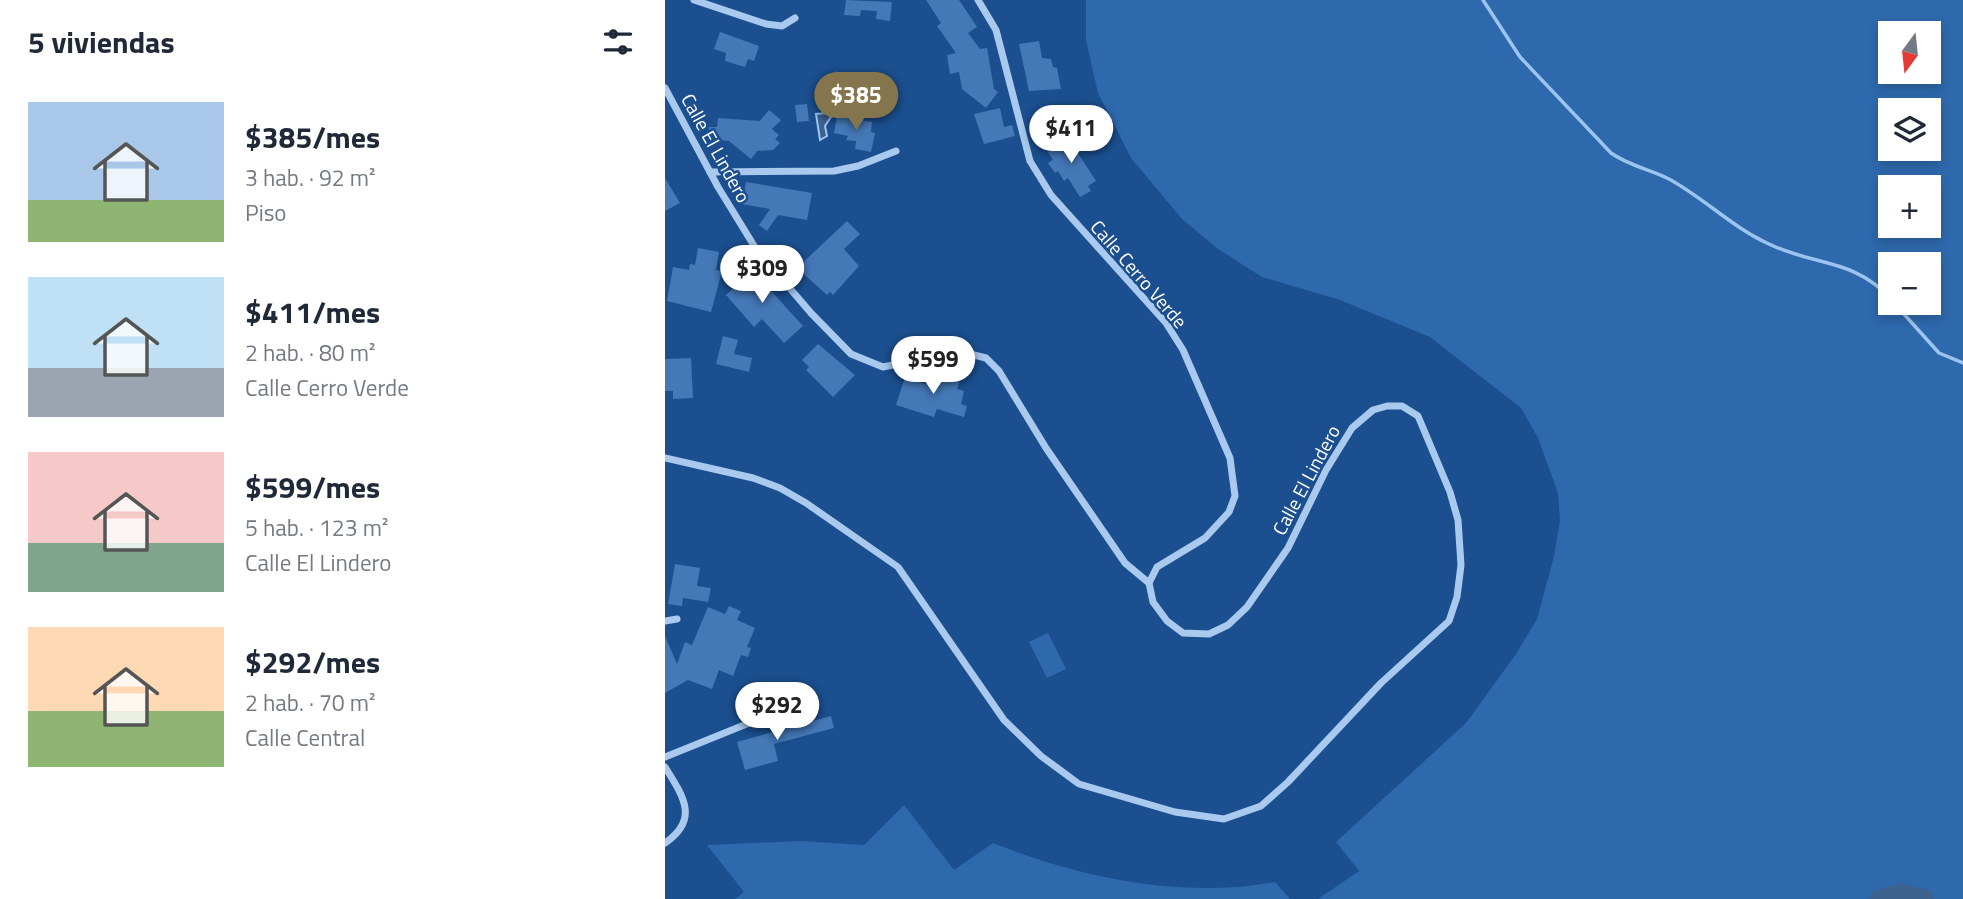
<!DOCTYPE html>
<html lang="es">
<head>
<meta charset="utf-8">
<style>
	:root { --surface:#fff; --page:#f6f6f7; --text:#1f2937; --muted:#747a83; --accent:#84754c }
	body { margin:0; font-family:"Titillium Web",sans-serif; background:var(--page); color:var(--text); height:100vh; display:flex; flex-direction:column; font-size:26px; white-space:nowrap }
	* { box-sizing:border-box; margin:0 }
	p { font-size:23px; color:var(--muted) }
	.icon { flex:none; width:38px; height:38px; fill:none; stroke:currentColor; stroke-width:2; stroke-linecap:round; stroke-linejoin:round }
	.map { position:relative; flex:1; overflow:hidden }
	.panel { display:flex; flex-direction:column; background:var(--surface); width:665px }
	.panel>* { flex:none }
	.needle { width:46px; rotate:195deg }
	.tools { position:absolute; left:1213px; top:21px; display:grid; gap:14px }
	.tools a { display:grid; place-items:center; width:63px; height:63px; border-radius:0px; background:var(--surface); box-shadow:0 4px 10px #0003; font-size:35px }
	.price { position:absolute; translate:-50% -60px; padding:0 16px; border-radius:24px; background:#fff; color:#222; font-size:23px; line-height:46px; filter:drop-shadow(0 2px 4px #0008) }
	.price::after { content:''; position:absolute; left:50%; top:42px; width:21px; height:16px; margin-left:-10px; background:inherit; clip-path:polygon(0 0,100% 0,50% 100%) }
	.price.on { background:var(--accent); color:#fff }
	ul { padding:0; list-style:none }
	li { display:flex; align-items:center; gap:21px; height:175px; padding:0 28px }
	li span { display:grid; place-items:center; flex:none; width:196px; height:140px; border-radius:0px; color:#555 }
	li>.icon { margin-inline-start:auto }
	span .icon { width:84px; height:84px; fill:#fffc; stroke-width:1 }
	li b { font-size:30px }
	h2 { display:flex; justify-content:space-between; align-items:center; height:84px; padding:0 28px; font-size:30px }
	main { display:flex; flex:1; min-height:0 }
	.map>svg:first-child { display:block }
	.green { fill:#2e69ad; fill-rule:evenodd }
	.water { fill:#3c6290; stroke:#9cc4f0; stroke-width:2 }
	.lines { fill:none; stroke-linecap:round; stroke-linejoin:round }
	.stream { stroke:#9cc4f0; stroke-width:3.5 }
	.river { stroke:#3c6290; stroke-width:19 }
	.building { fill:#4478b7 }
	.minor { stroke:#a9c9ee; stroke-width:7 }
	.labels { text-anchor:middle; stroke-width:5; stroke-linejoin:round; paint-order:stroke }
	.street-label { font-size:19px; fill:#fff; stroke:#1b4f8f }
</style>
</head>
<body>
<main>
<section class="panel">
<h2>5 viviendas<svg class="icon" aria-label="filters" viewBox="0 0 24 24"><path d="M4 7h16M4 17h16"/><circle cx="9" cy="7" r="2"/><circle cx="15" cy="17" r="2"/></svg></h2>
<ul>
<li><span style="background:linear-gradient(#a9c7e8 70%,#8fb573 0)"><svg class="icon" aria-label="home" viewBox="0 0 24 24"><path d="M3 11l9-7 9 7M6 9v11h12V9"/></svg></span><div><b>$385/mes</b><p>3 hab. · 92 m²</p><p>Piso</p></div></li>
<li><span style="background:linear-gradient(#bfe0f5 65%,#9aa5b1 0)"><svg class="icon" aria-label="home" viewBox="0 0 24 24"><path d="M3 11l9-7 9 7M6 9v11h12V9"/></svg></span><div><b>$411/mes</b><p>2 hab. · 80 m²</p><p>Calle Cerro Verde</p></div></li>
<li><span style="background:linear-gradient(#f6c9c9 65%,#7fa58c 0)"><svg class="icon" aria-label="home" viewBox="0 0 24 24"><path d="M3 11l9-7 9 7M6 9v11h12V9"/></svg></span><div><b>$599/mes</b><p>5 hab. · 123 m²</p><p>Calle El Lindero</p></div></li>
<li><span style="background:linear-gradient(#ffd9b3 60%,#8fb573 0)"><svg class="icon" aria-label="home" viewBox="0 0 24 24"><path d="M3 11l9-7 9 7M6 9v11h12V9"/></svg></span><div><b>$292/mes</b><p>2 hab. · 70 m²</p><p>Calle Central</p></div></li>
</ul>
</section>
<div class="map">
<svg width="1298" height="899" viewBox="0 0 1298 899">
	<rect width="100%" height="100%" fill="#1b4f8f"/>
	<g class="green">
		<path d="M 421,0 L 1298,0 L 1298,899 L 653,899 L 694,871 L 671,842 L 801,723 L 851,654 L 872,619 L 889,556 L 895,521 L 893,493 L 873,438 L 856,408 L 765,337 L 675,300 L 597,277 L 553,249 L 517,219 L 466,158 L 433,93 L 421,40 ZM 1225,33 L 1264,33 L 1264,72 L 1225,72 ZM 1225,110 L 1264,110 L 1264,149 L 1225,149 ZM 1225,187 L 1264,187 L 1264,226 L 1225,226 ZM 1264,264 L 1264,303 L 1225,303 L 1225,264 Z"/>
		<path d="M 383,633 L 401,669 L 382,678 L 364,642 Z"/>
		<path d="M 239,805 L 289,870 L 328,843 C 416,878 516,899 610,882 L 625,899 L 70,899 L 79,892 L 42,845 L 135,841 L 199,845 Z"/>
	</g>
	<path class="water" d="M 161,113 L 166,117 L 160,126 L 162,136 L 155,140 L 151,114 Z"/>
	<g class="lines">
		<g class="stream">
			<path d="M 818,0 L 855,57 L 946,153 C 964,166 985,169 1004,179 C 1039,198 1068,228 1104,244 C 1149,266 1188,258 1225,298"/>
			<path d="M 1229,303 L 1274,353 L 1298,363"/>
		</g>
		<path class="river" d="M 1214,899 L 1236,893 L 1260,899"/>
	</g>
	<g class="building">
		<path d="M 181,0 L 227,2 L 225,21 L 211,19 L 212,11 L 196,10 L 195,16 L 179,15 Z"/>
		<path d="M 261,0 L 294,0 L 312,27 L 303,33 L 315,49 L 322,48 L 329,89 L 333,92 L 321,108 L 297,89 L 294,72 L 285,74 L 282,55 L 291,53 L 272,26 L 276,23 Z"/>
		<path d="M 55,32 L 94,46 L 89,61 L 83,59 L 80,67 L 60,61 L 61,53 L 49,49 Z"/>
		<path d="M 374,41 L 377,58 L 386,59 L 388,67 L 392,68 L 396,89 L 364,91 L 354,44 Z"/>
		<path d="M 171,71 L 208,94 L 204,119 L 159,91 Z"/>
		<path d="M 142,104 L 144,121 L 132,122 L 130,105 Z"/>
		<path d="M 335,108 L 339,127 L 347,125 L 350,136 L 319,144 L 309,114 Z"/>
		<path d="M 104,110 L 116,120 L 107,129 L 114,135 L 110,139 L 115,143 L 108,150 L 92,151 L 86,159 L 64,141 L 43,139 L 44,127 L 52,127 L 53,118 L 95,121 Z"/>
		<path d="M 172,116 L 207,122 L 206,132 L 210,133 L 206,152 L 190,149 L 191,141 L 181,140 L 183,136 L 169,133 Z"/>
		<path d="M 400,133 L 431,181 L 423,186 L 426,191 L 415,197 L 403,178 L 399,181 L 393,171 L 390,173 L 383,163 L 388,160 L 383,152 L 392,147 L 388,140 Z"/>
		<path d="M 0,178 L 15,203 L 0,211 Z"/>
		<path d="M 81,182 L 147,193 L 142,220 L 113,215 L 102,231 L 94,225 L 105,209 L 77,204 Z"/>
		<path d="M 182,221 L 195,234 L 179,249 L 194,266 L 168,295 L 165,292 L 162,295 L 132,268 Z"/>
		<path d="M 33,248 L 54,252 L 51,270 L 57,271 L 46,312 L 2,301 L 8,267 L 24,270 L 25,264 L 30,265 Z"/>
		<path d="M 81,263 L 138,326 L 119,343 L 97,319 L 89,327 L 61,295 L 75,282 L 68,274 Z"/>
		<path d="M 58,336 L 73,340 L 69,354 L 87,358 L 84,372 L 51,364 Z"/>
		<path d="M 153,344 L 190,375 L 168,397 L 141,370 L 144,367 L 137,360 Z"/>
		<path d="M 26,358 L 28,398 L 8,399 L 8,391 L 0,391 L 0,359 Z"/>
		<path d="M 279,371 L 296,376 L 292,389 L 299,391 L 296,404 L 302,406 L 299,417 L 272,409 L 269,417 L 231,405 L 240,377 L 273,388 Z"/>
		<path d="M 10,564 L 35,568 L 32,586 L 46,588 L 43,602 L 18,598 L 17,606 L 3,604 Z"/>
		<path d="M 64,606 L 76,611 L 72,620 L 90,628 L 82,647 L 86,648 L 83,657 L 76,655 L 68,676 L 54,670 L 47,689 L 23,680 L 0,693 L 0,636 L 12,664 L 20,642 L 27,645 L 43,607 L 60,614 Z"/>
		<path d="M 166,716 L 169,728 L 109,744 L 113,761 L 80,770 L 72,742 Z"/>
	</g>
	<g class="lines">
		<g class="minor">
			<path d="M 29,0 L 101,24 L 117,26 L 130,18"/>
			<path d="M 313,0 L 331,30 L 365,161 L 386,195 L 501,323 L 518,350 L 565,458 L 570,496 L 564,512 L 540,538 L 492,567 L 484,583"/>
			<path d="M 0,88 L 53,187 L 91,249 L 146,313 L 186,354 L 218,367 L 276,355 L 305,354 L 321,358 L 334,371 L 381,448 L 460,563 L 484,583 L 488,602 L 502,621 L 518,633 L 544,634 L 563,625 L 582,607 L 623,548 L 661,470 L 687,428 L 708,410 L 722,406 L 737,406 L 753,416 L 785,492 L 793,520 L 796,565 L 792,597 L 784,621 L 716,683 L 623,782 L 596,806 L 559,819 L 510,812 L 414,784 L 376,756 L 339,720 L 233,567 L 141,503 L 115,488 L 88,478 L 0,458"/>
			<path d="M 45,172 L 169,171 L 193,166 L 231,151"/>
			<path d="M 0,621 L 12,619"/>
			<path d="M 0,757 L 129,705"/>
			<path d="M 0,767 C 18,796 35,819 0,843"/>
		</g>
	</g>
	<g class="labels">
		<g class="street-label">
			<text transform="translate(51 148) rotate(61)" y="7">Calle El Lindero</text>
			<text transform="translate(474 274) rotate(49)" y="7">Calle Cerro Verde</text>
			<text transform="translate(641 480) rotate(-62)" y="7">Calle El Lindero</text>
		</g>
	</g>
</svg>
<div class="tools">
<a><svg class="needle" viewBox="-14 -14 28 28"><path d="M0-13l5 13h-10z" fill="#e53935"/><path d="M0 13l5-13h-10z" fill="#747a83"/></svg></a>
<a><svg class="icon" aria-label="layers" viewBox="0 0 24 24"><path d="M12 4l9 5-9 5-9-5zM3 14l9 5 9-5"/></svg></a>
<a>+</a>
<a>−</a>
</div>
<b class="price on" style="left:191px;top:132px">$385</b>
<b class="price" style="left:406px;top:165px">$411</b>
<b class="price" style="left:97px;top:305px">$309</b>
<b class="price" style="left:268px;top:396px">$599</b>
<b class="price" style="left:112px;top:742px">$292</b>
</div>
</main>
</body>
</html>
